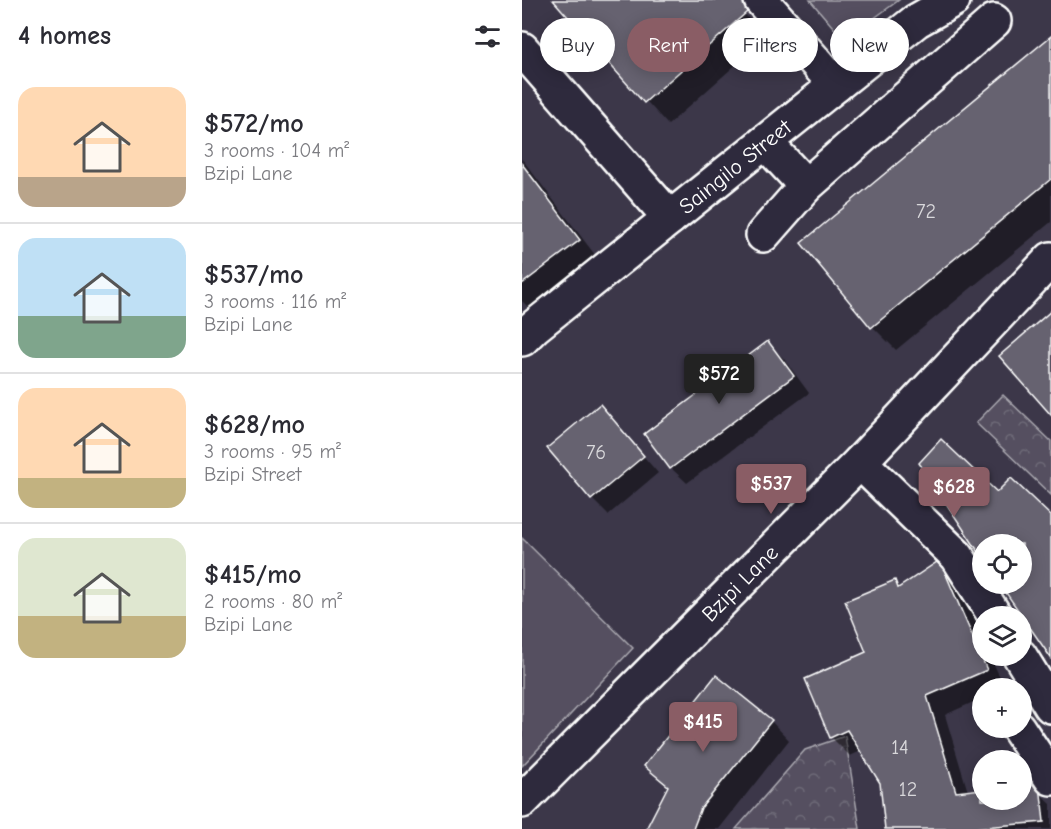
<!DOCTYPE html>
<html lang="en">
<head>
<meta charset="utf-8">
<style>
	:root { --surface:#fff; --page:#f7f7f7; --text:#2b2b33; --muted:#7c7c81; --line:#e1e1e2; --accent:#8a5d65 }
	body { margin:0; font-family:"Comic Neue",sans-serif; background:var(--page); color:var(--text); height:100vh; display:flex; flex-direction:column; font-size:22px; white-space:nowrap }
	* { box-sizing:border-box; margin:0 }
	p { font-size:20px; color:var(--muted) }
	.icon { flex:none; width:33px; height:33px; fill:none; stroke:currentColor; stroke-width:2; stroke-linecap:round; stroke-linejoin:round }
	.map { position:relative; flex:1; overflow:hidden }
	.panel { display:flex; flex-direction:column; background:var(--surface); width:522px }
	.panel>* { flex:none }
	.guide { position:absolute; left:18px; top:18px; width:420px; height:54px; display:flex; gap:12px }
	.tools { position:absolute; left:450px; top:534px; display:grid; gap:12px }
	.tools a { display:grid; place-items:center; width:60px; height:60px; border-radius:50%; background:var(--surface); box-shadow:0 3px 15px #0003; font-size:30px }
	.price { position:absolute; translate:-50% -51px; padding:0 14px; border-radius:6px; background:var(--accent); color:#fff; font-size:20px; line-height:39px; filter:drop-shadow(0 2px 3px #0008) }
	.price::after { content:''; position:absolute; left:50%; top:36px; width:18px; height:14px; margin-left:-9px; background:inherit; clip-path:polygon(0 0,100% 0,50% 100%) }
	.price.selected { background:#222; color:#fff }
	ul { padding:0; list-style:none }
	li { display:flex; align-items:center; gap:18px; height:150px; padding:0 18px }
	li+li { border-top:2px solid var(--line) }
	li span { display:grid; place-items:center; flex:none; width:168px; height:120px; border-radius:18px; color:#555 }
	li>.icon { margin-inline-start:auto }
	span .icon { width:72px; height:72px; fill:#fffc; stroke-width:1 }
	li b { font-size:26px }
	h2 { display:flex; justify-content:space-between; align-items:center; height:72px; padding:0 18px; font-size:26px }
	.tag { padding:0 21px; border-radius:27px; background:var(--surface); box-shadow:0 3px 15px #0003; font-size:21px; line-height:54px }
	.tag.selected { background:var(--accent); color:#fff }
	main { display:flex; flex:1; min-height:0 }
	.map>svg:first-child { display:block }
	.green { fill:#555060; stroke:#aaa8b0; stroke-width:1.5 }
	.forest { fill:url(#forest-crowns); stroke:#aaa8b0; stroke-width:1.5 }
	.shadow { fill:#0007 }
	.building { fill:#666270; stroke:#fff; stroke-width:1.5 }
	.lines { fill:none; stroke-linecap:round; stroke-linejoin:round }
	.minor-casing { stroke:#fff; stroke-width:38 }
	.minor { stroke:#2f2a3d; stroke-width:33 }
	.labels { text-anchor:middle; stroke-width:5; stroke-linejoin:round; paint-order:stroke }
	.number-label { font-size:20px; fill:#d9d8db }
	.street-label { font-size:22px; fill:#fff; stroke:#2f2a3d }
</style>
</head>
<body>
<main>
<section class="panel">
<h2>4 homes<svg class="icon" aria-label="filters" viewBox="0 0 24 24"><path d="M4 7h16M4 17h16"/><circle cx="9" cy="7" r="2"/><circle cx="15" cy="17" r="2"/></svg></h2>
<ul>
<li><span style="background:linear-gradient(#ffd9b3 75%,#b9a48a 0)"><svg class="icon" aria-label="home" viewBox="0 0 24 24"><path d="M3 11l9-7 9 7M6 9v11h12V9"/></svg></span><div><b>$572/mo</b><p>3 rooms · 104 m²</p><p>Bzipi Lane</p></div></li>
<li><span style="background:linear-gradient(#bfe0f5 65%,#7fa58c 0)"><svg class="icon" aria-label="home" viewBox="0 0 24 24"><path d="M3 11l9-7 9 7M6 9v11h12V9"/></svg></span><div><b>$537/mo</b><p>3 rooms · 116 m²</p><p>Bzipi Lane</p></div></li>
<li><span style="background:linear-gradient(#ffd9b3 75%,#c2b280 0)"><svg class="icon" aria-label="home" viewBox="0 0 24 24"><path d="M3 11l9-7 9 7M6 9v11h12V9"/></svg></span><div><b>$628/mo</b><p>3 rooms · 95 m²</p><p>Bzipi Street</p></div></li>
<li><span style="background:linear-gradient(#dfe7d0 65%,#c2b280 0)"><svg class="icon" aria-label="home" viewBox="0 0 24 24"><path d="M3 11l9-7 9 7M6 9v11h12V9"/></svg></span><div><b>$415/mo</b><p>2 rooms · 80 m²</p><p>Bzipi Lane</p></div></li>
</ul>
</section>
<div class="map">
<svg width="529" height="829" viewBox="0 0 529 829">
	<defs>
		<pattern id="forest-crowns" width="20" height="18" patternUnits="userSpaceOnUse" patternTransform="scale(1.5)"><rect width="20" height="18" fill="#555060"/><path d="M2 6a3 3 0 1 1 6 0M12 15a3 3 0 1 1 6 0" fill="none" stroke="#6e6a78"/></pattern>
	</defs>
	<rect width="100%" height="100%" fill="#3c3749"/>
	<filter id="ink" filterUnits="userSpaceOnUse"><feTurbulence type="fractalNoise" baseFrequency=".0167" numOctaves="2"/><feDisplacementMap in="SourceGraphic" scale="12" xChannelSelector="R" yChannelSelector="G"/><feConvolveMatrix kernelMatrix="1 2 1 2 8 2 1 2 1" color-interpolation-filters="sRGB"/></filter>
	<g filter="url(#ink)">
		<g class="green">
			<path d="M 288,0 L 377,0 L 322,40 Z"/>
			<path d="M 0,538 L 111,648 L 0,766 Z"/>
		</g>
		<g class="forest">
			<path d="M 481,395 L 529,441 L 529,495 L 454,423 Z"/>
			<path d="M 323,736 L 338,829 L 214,829 L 283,750 Z"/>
		</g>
		<g class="shadow">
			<path d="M 33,0 L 210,0 L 244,38 L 146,125 Z"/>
			<path d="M 529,38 L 529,222 L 374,350 L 351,327 L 281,243 Z"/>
			<path d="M 0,159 L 80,264 L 14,315 L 0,301 Z"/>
			<path d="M 246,343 L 262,359 L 287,393 L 165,483 L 149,468 Z"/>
			<path d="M 78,406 L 136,473 L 86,515 L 70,499 Z"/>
			<path d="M 399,463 L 529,518 L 529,655 L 480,584 L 500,584 L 500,544 L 460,544 L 460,554 Z"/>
			<path d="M 414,564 L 440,590 L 460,638 L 460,656 L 468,656 L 483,688 L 460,688 L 460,698 L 423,715 L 446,792 L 460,790 L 460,800 L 500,800 L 500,786 L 509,785 L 529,804 L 529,829 L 364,829 L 359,783 L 339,751 L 328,756 L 309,737 L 346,653 L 372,582 L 379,588 Z"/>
			<path d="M 249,721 L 267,740 L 197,829 L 126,829 L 147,788 L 124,766 Z"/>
		</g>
		<g class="building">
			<path d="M 31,0 L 221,0 L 225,12 L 122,103 Z"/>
			<path d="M 529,36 L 529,179 L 349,328 L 279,243 Z"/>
			<path d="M 0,164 L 58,240 L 0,284 Z"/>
			<path d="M 529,311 L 529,415 L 477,356 Z"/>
			<path d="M 246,341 L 272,376 L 148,469 L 122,434 Z"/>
			<path d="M 78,404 L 122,456 L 69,500 L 25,448 Z"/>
			<path d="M 419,439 L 475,492 L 489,478 L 529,516 L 529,658 L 478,584 L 500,584 L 500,544 L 460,544 L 460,557 L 397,463 Z"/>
			<path d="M 415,562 L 422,570 L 465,670 L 405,696 L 434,792 L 460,789 L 460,800 L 500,800 L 500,784 L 510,783 L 519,794 L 522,822 L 440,829 L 363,829 L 358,783 L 325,730 L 308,738 L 283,679 L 344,652 L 323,601 L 373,580 L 376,588 Z"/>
			<path d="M 194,675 L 250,720 L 179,808 L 171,829 L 124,829 L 146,786 L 122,766 Z"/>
		</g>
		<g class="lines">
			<g class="minor-casing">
				<g id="minor">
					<path d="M 239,0 L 314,85"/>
					<path d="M 0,49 L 148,218"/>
					<path d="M 243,142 L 284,186"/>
					<path d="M 241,235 L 284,186 L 472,21"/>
					<path id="s1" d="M 0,339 L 12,327 L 394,21 L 431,0"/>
					<path d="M 338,462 L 435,556 L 473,616"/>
					<path d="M 498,656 L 529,706"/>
					<path d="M 496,728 L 529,778"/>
					<path id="s2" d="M 0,801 L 338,462 L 529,259"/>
				</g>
			</g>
			<use href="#minor" class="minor"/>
		</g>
	</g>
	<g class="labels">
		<g class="number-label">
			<text x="404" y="218">72</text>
			<text x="74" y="459">76</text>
			<text x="378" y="754">14</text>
			<text x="386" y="796">12</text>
		</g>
		<g class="street-label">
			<text dy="8" stroke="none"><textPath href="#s1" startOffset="274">Saingilo Street</textPath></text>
			<text dy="8" stroke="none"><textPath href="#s2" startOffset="308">Bzipi Lane</textPath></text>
		</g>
	</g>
</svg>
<div class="tools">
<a><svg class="icon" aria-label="locate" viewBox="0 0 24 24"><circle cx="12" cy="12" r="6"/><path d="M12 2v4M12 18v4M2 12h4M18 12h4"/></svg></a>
<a><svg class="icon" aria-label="layers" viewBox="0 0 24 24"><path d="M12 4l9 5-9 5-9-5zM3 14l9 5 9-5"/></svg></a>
<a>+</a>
<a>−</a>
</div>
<b class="price selected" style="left:197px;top:405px">$572</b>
<b class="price" style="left:249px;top:515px">$537</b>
<b class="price" style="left:432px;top:518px">$628</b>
<b class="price" style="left:181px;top:753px">$415</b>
<div class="guide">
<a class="tag">Buy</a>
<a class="tag selected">Rent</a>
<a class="tag">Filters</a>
<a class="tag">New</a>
</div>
</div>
</main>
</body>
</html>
